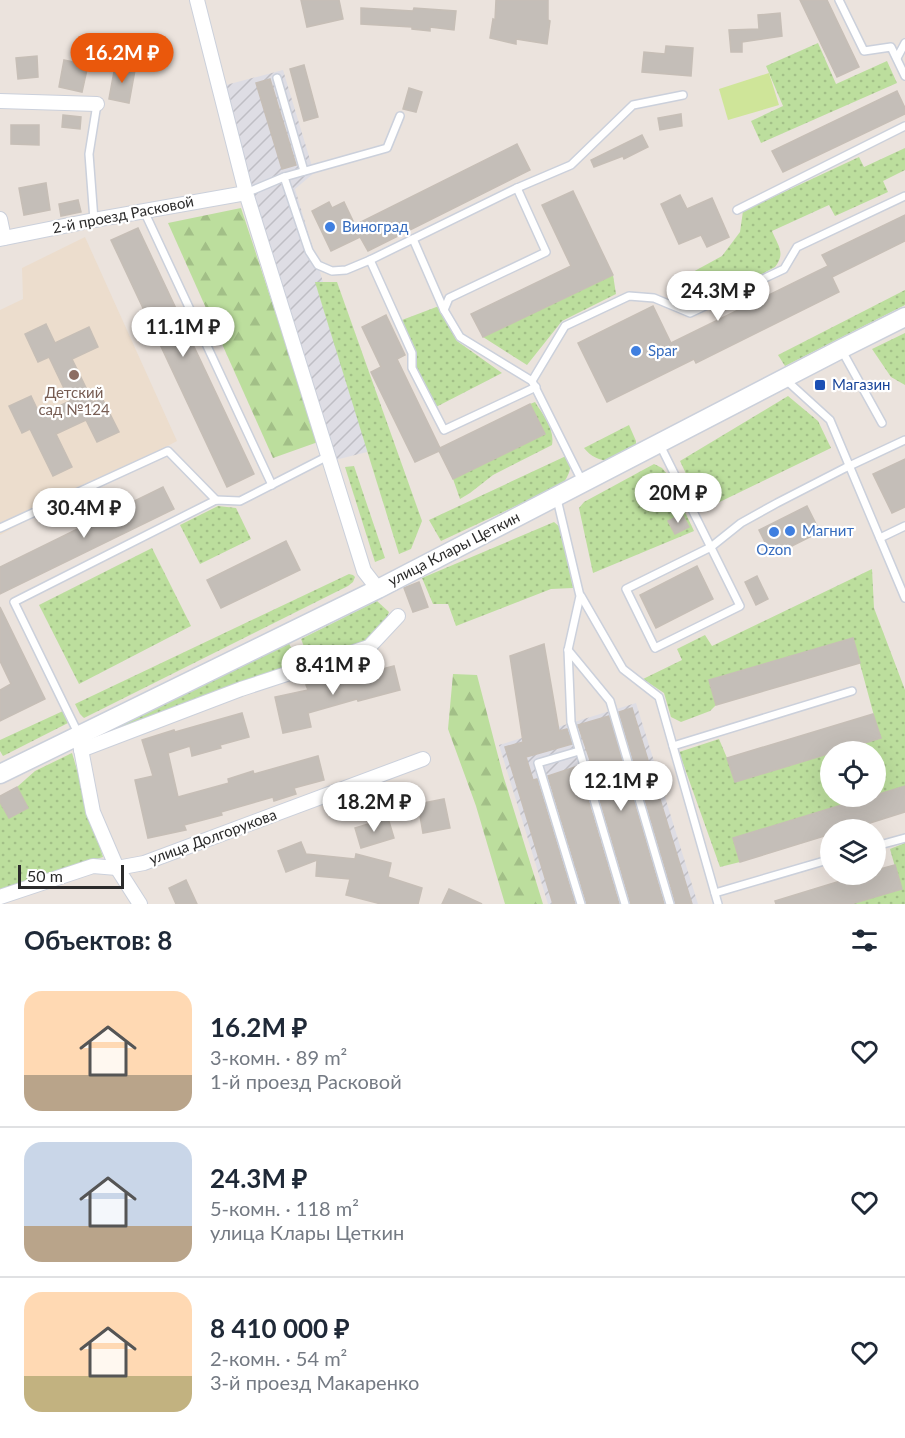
<!DOCTYPE html>
<html lang="ru">
<head>
<meta charset="utf-8">
<style>
	:root { --surface:#fff; --page:#f6f6f7; --text:#1f2937; --muted:#747a83; --line:#e0e1e3; --accent:#ea580c }
	body { margin:0; font-family:Lato,sans-serif; background:var(--page); color:var(--text); height:100vh; display:flex; flex-direction:column; font-size:22px; white-space:nowrap }
	* { box-sizing:border-box; margin:0 }
	p { font-size:20px; color:var(--muted) }
	.icon { flex:none; width:33px; height:33px; fill:none; stroke:currentColor; stroke-width:2; stroke-linecap:round; stroke-linejoin:round }
	.map { position:relative; height:904px; overflow:hidden }
	.side { display:flex; flex-direction:column; background:var(--surface); flex:1 }
	.side>* { flex:none }
	.fabs { position:absolute; left:820px; top:741px; display:grid; gap:12px }
	.fabs a { display:grid; place-items:center; width:66px; height:66px; border-radius:50%; background:var(--surface); box-shadow:0 6px 24px #0002; font-size:30px }
	.scale { position:absolute; left:18px; bottom:15px; width:106px; box-sizing:border-box; padding-left:6px; border:3px solid #2a2a2a; border-top:0; font-size:16px; line-height:21px; white-space:nowrap; color:#2a2a2a; -webkit-text-stroke:4px #fff; paint-order:stroke }
	.price { position:absolute; translate:-50% -51px; padding:0 14px; border-radius:21px; background:#fff; color:#222; font-size:20px; line-height:39px; filter:drop-shadow(0 2px 3px #0008) }
	.price::after { content:''; position:absolute; left:50%; top:36px; width:18px; height:14px; margin-left:-9px; background:inherit; clip-path:polygon(0 0,100% 0,50% 100%) }
	.price.active { background:var(--accent); color:#fff }
	ul { padding:0; list-style:none }
	li { display:flex; align-items:center; gap:18px; height:150px; padding:0 24px }
	li+li { border-top:2px solid var(--line) }
	li span { display:grid; place-items:center; flex:none; width:168px; height:120px; border-radius:18px; color:#555 }
	li>.icon { margin-inline-start:auto }
	span .icon { width:72px; height:72px; fill:#fffc; stroke-width:1 }
	li b { font-size:26px }
	h2 { display:flex; justify-content:space-between; align-items:center; height:72px; padding:0 24px; font-size:26px }
	.map>svg:first-child { display:block }
	.industrial { fill:url(#industrial-furrows) }
	.education { fill:#ecddcd }
	.green { fill:url(#green-dots) }
	.forest { fill:url(#forest-firs) }
	.pitch { fill:#cfe599 }
	.building { fill:#c4beb8; stroke:#c6beb6; stroke-width:1.5 }
	.lines { fill:none; stroke-linecap:round; stroke-linejoin:round }
	.service-casing { stroke:#cbd0db; stroke-width:10 }
	.minor-casing { stroke:#cbd0db; stroke-width:16 }
	.secondary-casing { stroke:#cbd0db; stroke-width:21 }
	.service { stroke:#fff; stroke-width:7 }
	.minor { stroke:#fff; stroke-width:14 }
	.secondary { stroke:#fff; stroke-width:18 }
	.shop-dot { fill:#3f7fe0; stroke:#fff; stroke-width:2 }
	.education-dot { fill:#8d6e63; stroke:#fff; stroke-width:2 }
	.transit-dot { fill:#1a4fb4; stroke:#fff; stroke-width:2 }
	.labels { text-anchor:middle; stroke-width:4.5; stroke-linejoin:round; paint-order:stroke }
	.street-label { font-size:15px; fill:#2a2a2a; stroke:#fff }
	.shop-label { font-size:15px; fill:#366cbe; stroke:#fff; text-anchor:start }
	.transit-label { font-size:15px; fill:#164399; stroke:#fff; text-anchor:start }
	.education-label { font-size:15px; fill:#785e54; stroke:#fff }
</style>
</head>
<body>
<div class="map">
<svg width="905" height="904" viewBox="0 0 905 904">
	<defs>
		<pattern id="industrial-furrows" width="10" height="10" patternUnits="userSpaceOnUse" patternTransform="scale(1.5)"><rect width="10" height="10" fill="#dedde4"/><path d="M-1 1l2-2M0 10L10 0M9 11l2-2" fill="none" stroke="#bfbec4"/></pattern>
		<pattern id="green-dots" width="8" height="8" patternUnits="userSpaceOnUse" patternTransform="scale(1.5)"><rect width="8" height="8" fill="#bcde9d"/><path d="M2 2h.1M6 6h.1" fill="none" stroke="#a2bf87" stroke-width="1.8" stroke-linecap="round"/></pattern>
		<pattern id="forest-firs" width="22" height="20" patternUnits="userSpaceOnUse" patternTransform="scale(1.5)"><rect width="22" height="20" fill="#bcde9d"/><path d="M5 1l3.5 6h-7zM16 11l3.5 6h-7z" fill="#a2bf87"/></pattern>
	</defs>
	<rect width="100%" height="100%" fill="#ebe3dd"/>
	<g class="industrial">
		<path d="M 283,70 L 314,173 L 295,189 L 323,282 L 383,448 L 335,460 L 254,198 L 226,85 Z"/>
		<path d="M 636,703 L 698,904 L 548,904 L 499,745 Z"/>
	</g>
	<path class="education" d="M 85,237 L 177,441 L 0,535 L 0,310 L 23,299 L 22,268 Z"/>
	<g class="green">
		<path d="M 818,43 L 836,84 L 887,61 L 897,83 L 761,143 L 751,121 L 783,106 L 766,66 Z"/>
		<path d="M 905,148 L 905,170 L 883,181 L 888,192 L 835,216 L 829,205 L 772,231 C 778,246 786,253 775,267 L 708,303 L 691,273 L 722,256 L 740,232 L 743,211 L 859,157 L 864,167 Z"/>
		<path d="M 613,275 L 616,294 L 562,321 L 527,365 L 483,337 Z"/>
		<path d="M 315,282 L 337,282 L 422,521 L 411,549 L 399,554 Z"/>
		<path d="M 905,290 L 905,305 L 785,366 L 778,355 Z"/>
		<path d="M 439,306 L 457,341 L 502,373 L 436,407 L 416,367 L 416,352 L 402,320 Z"/>
		<path d="M 905,333 L 905,385 L 891,377 L 872,349 Z"/>
		<path d="M 788,396 L 818,421 L 831,448 L 703,510 L 680,461 Z"/>
		<path d="M 535,402 C 543,415 555,429 552,445 L 493,475 L 470,493 L 460,499 L 453,479 L 544,434 L 530,404 Z"/>
		<path d="M 629,425 L 636,441 L 636,447 L 610,461 C 600,461 590,456 584,448 Z"/>
		<path d="M 566,456 C 574,466 569,474 563,484 L 441,541 L 429,520 Z"/>
		<path d="M 654,464 L 662,468 L 667,474 L 694,531 L 593,573 L 579,508 L 584,502 Z"/>
		<path d="M 354,466 L 385,558 L 375,562 L 345,467 Z"/>
		<path d="M 218,506 L 236,508 L 251,539 L 200,564 L 180,525 Z"/>
		<path d="M 554,522 L 561,528 L 573,588 L 551,589 L 456,626 L 448,604 L 433,604 L 422,578 Z"/>
		<path d="M 152,548 L 191,626 L 79,684 L 39,605 Z"/>
		<path d="M 872,569 L 874,608 L 905,690 L 905,786 L 876,795 L 876,752 L 835,751 L 880,738 L 853,638 L 709,680 L 716,705 L 710,711 L 681,722 L 671,717 L 664,693 L 643,679 L 682,660 L 677,649 L 705,635 L 712,646 Z"/>
		<path d="M 349,574 L 353,575 L 355,577 L 353,582 L 348,586 L 84,718 L 80,714 L 75,704 Z"/>
		<path d="M 377,601 L 389,612 L 385,623 L 367,643 L 310,662 L 301,639 Z"/>
		<path d="M 287,639 L 299,665 L 148,717 L 118,729 L 115,724 Z"/>
		<path d="M 63,711 L 68,723 L 3,756 L 0,751 L 0,740 Z"/>
		<path d="M 719,739 L 727,758 L 735,782 L 831,753 L 831,796 L 871,797 L 733,838 L 740,862 L 720,867 L 679,752 Z"/>
		<path d="M 72,753 L 103,857 L 0,890 L 0,796 L 17,787 L 35,771 Z"/>
		<path d="M 905,843 L 905,904 L 851,904 L 901,888 L 890,849 Z"/>
	</g>
	<g class="forest">
		<path d="M 241,208 L 318,442 L 273,458 L 168,223 Z"/>
		<path d="M 453,674 L 477,675 L 503,775 L 543,904 L 505,904 L 476,806 L 448,729 Z"/>
	</g>
	<path class="pitch" d="M 769,73 L 779,105 L 728,120 L 719,89 Z"/>
	<g class="building">
		<path d="M 301,0 L 339,0 L 343,19 L 307,27 Z"/>
		<path d="M 496,0 L 548,0 L 548,20 L 550,21 L 547,44 L 516,39 L 516,44 L 490,38 L 493,19 L 495,20 Z"/>
		<path d="M 800,0 L 827,0 L 859,67 L 837,77 Z"/>
		<path d="M 361,8 L 413,11 L 414,8 L 456,11 L 454,30 L 430,27 L 430,31 L 412,29 L 412,27 L 361,24 Z"/>
		<path d="M 780,13 L 782,36 L 742,42 L 742,52 L 731,52 L 729,30 L 759,29 L 758,15 Z"/>
		<path d="M 666,46 L 693,48 L 691,76 L 642,72 L 644,52 L 665,54 Z"/>
		<path d="M 37,56 L 38,77 L 18,79 L 16,58 Z"/>
		<path d="M 64,60 L 88,65 L 82,92 L 59,87 Z"/>
		<path d="M 304,65 L 318,117 L 304,121 L 290,69 Z"/>
		<path d="M 115,66 L 135,70 L 129,103 L 109,99 Z"/>
		<path d="M 270,79 L 296,165 L 282,169 L 256,83 Z"/>
		<path d="M 409,88 L 422,92 L 416,112 L 403,109 Z"/>
		<path d="M 897,91 L 905,108 L 905,114 L 783,172 L 772,151 Z"/>
		<path d="M 681,114 L 682,126 L 660,130 L 658,118 Z"/>
		<path d="M 63,115 L 81,117 L 80,129 L 62,127 Z"/>
		<path d="M 11,125 L 39,125 L 39,145 L 11,144 Z"/>
		<path d="M 642,135 L 648,147 L 624,159 L 623,156 L 594,167 L 591,160 Z"/>
		<path d="M 517,144 L 530,170 L 368,251 L 360,237 L 331,251 L 312,211 L 329,202 L 332,208 L 344,202 L 355,225 Z"/>
		<path d="M 46,183 L 50,210 L 24,215 L 19,188 Z"/>
		<path d="M 573,191 L 613,275 L 483,337 L 471,314 L 571,266 L 542,205 Z"/>
		<path d="M 680,195 L 687,209 L 712,198 L 729,237 L 707,247 L 701,235 L 679,244 L 661,204 Z"/>
		<path d="M 78,200 L 81,212 L 61,216 L 59,204 Z"/>
		<path d="M 905,215 L 905,241 L 832,277 L 839,292 L 696,363 L 694,359 L 607,402 L 578,343 L 653,306 L 671,343 L 828,266 L 822,255 Z"/>
		<path d="M 138,228 L 254,474 L 227,487 L 111,240 Z"/>
		<path d="M 386,315 L 405,355 L 397,359 L 440,448 L 530,404 L 545,434 L 453,479 L 439,451 L 415,462 L 371,372 L 381,367 L 362,327 Z"/>
		<path d="M 46,324 L 55,343 L 89,327 L 98,347 L 72,359 L 93,402 L 102,398 L 119,432 L 97,442 L 86,420 L 56,434 L 72,467 L 53,476 L 30,429 L 22,433 L 9,406 L 31,396 L 40,415 L 70,401 L 49,357 L 38,362 L 25,334 Z"/>
		<path d="M 905,459 L 905,507 L 892,513 L 873,474 Z"/>
		<path d="M 163,487 L 174,509 L 0,594 L 0,567 Z"/>
		<path d="M 807,506 L 820,532 L 772,556 L 759,530 Z"/>
		<path d="M 682,514 L 689,527 L 675,534 L 668,521 Z"/>
		<path d="M 286,541 L 300,570 L 221,608 L 207,580 Z"/>
		<path d="M 697,566 L 713,599 L 656,628 L 640,595 Z"/>
		<path d="M 757,576 L 768,599 L 756,605 L 745,582 Z"/>
		<path d="M 419,582 L 428,607 L 413,612 L 404,588 Z"/>
		<path d="M 0,607 L 45,699 L 0,721 L 0,690 L 11,684 L 0,661 Z"/>
		<path d="M 853,638 L 860,663 L 716,705 L 709,680 Z"/>
		<path d="M 544,644 L 559,731 L 567,729 L 572,744 L 526,757 L 533,780 L 537,779 L 575,904 L 553,904 L 505,747 L 523,742 L 510,656 Z"/>
		<path d="M 394,666 L 400,690 L 358,701 L 357,699 L 308,713 L 311,727 L 283,733 L 275,697 L 308,690 L 306,685 L 332,677 L 333,682 Z"/>
		<path d="M 632,708 L 692,904 L 676,904 L 619,712 Z"/>
		<path d="M 242,713 L 249,737 L 220,745 L 221,748 L 192,756 L 190,746 L 168,753 L 178,797 L 229,783 L 228,779 L 253,771 L 254,774 L 318,756 L 324,780 L 294,788 L 296,794 L 274,801 L 273,797 L 221,812 L 222,815 L 184,825 L 186,830 L 148,838 L 135,780 L 153,776 L 142,740 L 174,730 L 175,732 Z"/>
		<path d="M 873,714 L 881,738 L 835,752 L 831,752 L 831,753 L 735,782 L 727,758 Z"/>
		<path d="M 609,716 L 664,904 L 631,904 L 589,763 L 591,763 L 578,725 Z"/>
		<path d="M 578,766 L 619,904 L 587,904 L 548,776 Z"/>
		<path d="M 905,786 L 905,812 L 848,830 L 831,830 L 831,834 L 740,862 L 733,838 L 871,796 L 876,796 L 876,795 Z"/>
		<path d="M 17,787 L 28,808 L 9,818 L 0,802 L 0,796 Z"/>
		<path d="M 444,799 L 450,828 L 423,833 L 418,804 Z"/>
		<path d="M 388,818 L 394,838 L 361,848 L 355,828 Z"/>
		<path d="M 301,842 L 306,854 L 355,859 L 356,854 L 391,863 L 388,877 L 422,888 L 418,904 L 381,904 L 346,895 L 350,879 L 316,876 L 317,860 L 286,872 L 278,851 Z"/>
		<path d="M 895,865 L 902,889 L 851,904 L 776,904 L 775,901 L 863,874 L 876,874 L 876,870 Z"/>
		<path d="M 186,880 L 197,904 L 176,904 L 169,888 Z"/>
		<path d="M 449,889 L 482,904 L 442,904 Z"/>
	</g>
	<g class="lines">
		<g class="service-casing">
			<g id="service">
				<path d="M 839,0 L 864,51 L 891,47 L 905,76"/>
				<path d="M 897,58 L 905,43"/>
				<path d="M 277,78 L 304,171"/>
				<path d="M 284,177 L 387,148 L 400,116"/>
				<path d="M 517,188 L 546,252 L 449,298 L 444,310 L 460,337 L 532,381"/>
				<path d="M 246,193 L 284,177 L 309,251 L 318,265 L 332,271 L 346,270 L 370,260 L 412,353 L 412,368 L 444,430 L 536,387"/>
				<path d="M 737,210 L 905,126"/>
				<path d="M 144,211 L 272,485"/>
				<path d="M 94,220 L 89,154 L 97,104"/>
				<path d="M 413,239 L 444,310"/>
				<path d="M 370,260 L 517,188 L 571,165 L 633,105 L 683,95"/>
				<path d="M 841,349 L 882,423"/>
				<path d="M 786,380 L 830,420 L 905,598"/>
				<path d="M 660,445 L 740,606 L 655,648 L 626,589 L 711,547 L 741,523 L 777,503 L 845,468 L 905,440"/>
				<path d="M 582,481 L 532,381 L 565,326 L 629,296 L 654,298 L 690,313 L 784,269 L 797,247 L 905,196"/>
				<path d="M 557,499 L 580,596 L 568,650 L 571,722 L 625,904"/>
				<path d="M 0,528 L 168,451 L 216,500"/>
				<path d="M 880,538 L 905,526"/>
				<path d="M 581,596 L 623,669 L 659,697 L 718,904"/>
				<path d="M 568,650 L 610,701 L 670,904"/>
				<path d="M 78,733 L 14,602 L 216,500 L 240,501 L 328,456"/>
				<path d="M 673,746 L 852,691"/>
				<path d="M 579,751 L 538,763 L 581,904"/>
				<path d="M 876,846 L 905,838"/>
				<path d="M 715,893 L 831,859"/>
			</g>
		</g>
		<g class="minor-casing">
			<g id="minor">
				<path d="M 197,0 L 246,193 L 364,571 L 378,589"/>
				<path d="M 0,101 L 97,104"/>
				<path d="M 0,219 L 4,238"/>
				<path d="M 0,239 L 94,220 L 246,193"/>
				<path d="M 80,744 L 93,812 L 117,868 L 140,904"/>
				<path d="M 81,750 L 241,689 L 369,647 L 398,616"/>
				<path d="M 0,897 L 93,866 L 117,868 L 144,863 L 423,759"/>
			</g>
		</g>
		<g class="secondary-casing">
			<path id="secondary" d="M 0,774 L 378,589 L 841,349 L 905,317"/>
		</g>
		<use href="#service" class="service"/>
		<use href="#minor" class="minor"/>
		<use href="#secondary" class="secondary"/>
	</g>
	<g class="shop-dot">
		<circle cx="330" cy="227" r="6"/>
		<circle cx="636" cy="351" r="6"/>
		<circle cx="790" cy="531" r="6"/>
		<circle cx="774" cy="532" r="6"/>
	</g>
	<circle class="education-dot" cx="74" cy="375" r="6"/>
	<rect class="transit-dot" x="814" y="379" width="12" height="12" rx="3"/>
	<g class="labels">
		<g class="street-label">
			<text transform="translate(123 215) rotate(-11)" y="5">2-й проезд Расковой</text>
			<text transform="translate(454 549) rotate(-27)" y="5">улица Клары Цеткин</text>
			<text transform="translate(213 837) rotate(-20)" y="5">улица Долгорукова</text>
		</g>
		<g class="shop-label">
			<text x="342" y="232">Виноград</text>
			<text x="648" y="356">Spar</text>
			<text x="802" y="536">Магнит</text>
			<text x="774" y="555" text-anchor="middle">Ozon</text>
		</g>
		<g class="transit-label">
			<text x="832" y="390">Магазин</text>
		</g>
		<g class="education-label">
			<text x="74" y="398">Детский<tspan x="74" dy="17">сад №124</tspan></text>
		</g>
	</g>
</svg>
<div class="fabs">
<a><svg class="icon" aria-label="locate" viewBox="0 0 24 24"><circle cx="12" cy="12" r="6"/><path d="M12 2v4M12 18v4M2 12h4M18 12h4"/></svg></a>
<a><svg class="icon" aria-label="layers" viewBox="0 0 24 24"><path d="M12 4l9 5-9 5-9-5zM3 14l9 5 9-5"/></svg></a>
</div>
<div class="scale">50 m</div>
<b class="price active" style="left:122px;top:84px">16.2M ₽</b>
<b class="price" style="left:718px;top:322px">24.3M ₽</b>
<b class="price" style="left:183px;top:358px">11.1M ₽</b>
<b class="price" style="left:678px;top:524px">20M ₽</b>
<b class="price" style="left:84px;top:539px">30.4M ₽</b>
<b class="price" style="left:333px;top:696px">8.41M ₽</b>
<b class="price" style="left:621px;top:812px">12.1M ₽</b>
<b class="price" style="left:374px;top:833px">18.2M ₽</b>
</div>
<section class="side">
<h2>Объектов: 8<svg class="icon" aria-label="filters" viewBox="0 0 24 24"><path d="M4 7h16M4 17h16"/><circle cx="9" cy="7" r="2"/><circle cx="15" cy="17" r="2"/></svg></h2>
<ul>
<li><span style="background:linear-gradient(#ffd9b3 70%,#b9a48a 0)"><svg class="icon" aria-label="home" viewBox="0 0 24 24"><path d="M3 11l9-7 9 7M6 9v11h12V9"/></svg></span><div><b>16.2M ₽</b><p>3-комн. · 89 m²</p><p>1-й проезд Расковой</p></div><svg class="icon" aria-label="heart" viewBox="0 0 24 24"><path d="M12 20l-8-8c-3-5 5-10 8-4 3-6 11-1 8 4z"/></svg></li>
<li><span style="background:linear-gradient(#c9d6e8 70%,#b9a48a 0)"><svg class="icon" aria-label="home" viewBox="0 0 24 24"><path d="M3 11l9-7 9 7M6 9v11h12V9"/></svg></span><div><b>24.3M ₽</b><p>5-комн. · 118 m²</p><p>улица Клары Цеткин</p></div><svg class="icon" aria-label="heart" viewBox="0 0 24 24"><path d="M12 20l-8-8c-3-5 5-10 8-4 3-6 11-1 8 4z"/></svg></li>
<li><span style="background:linear-gradient(#ffd9b3 70%,#c2b280 0)"><svg class="icon" aria-label="home" viewBox="0 0 24 24"><path d="M3 11l9-7 9 7M6 9v11h12V9"/></svg></span><div><b>8 410 000 ₽</b><p>2-комн. · 54 m²</p><p>3-й проезд Макаренко</p></div><svg class="icon" aria-label="heart" viewBox="0 0 24 24"><path d="M12 20l-8-8c-3-5 5-10 8-4 3-6 11-1 8 4z"/></svg></li>
</ul>
</section>
</body>
</html>
